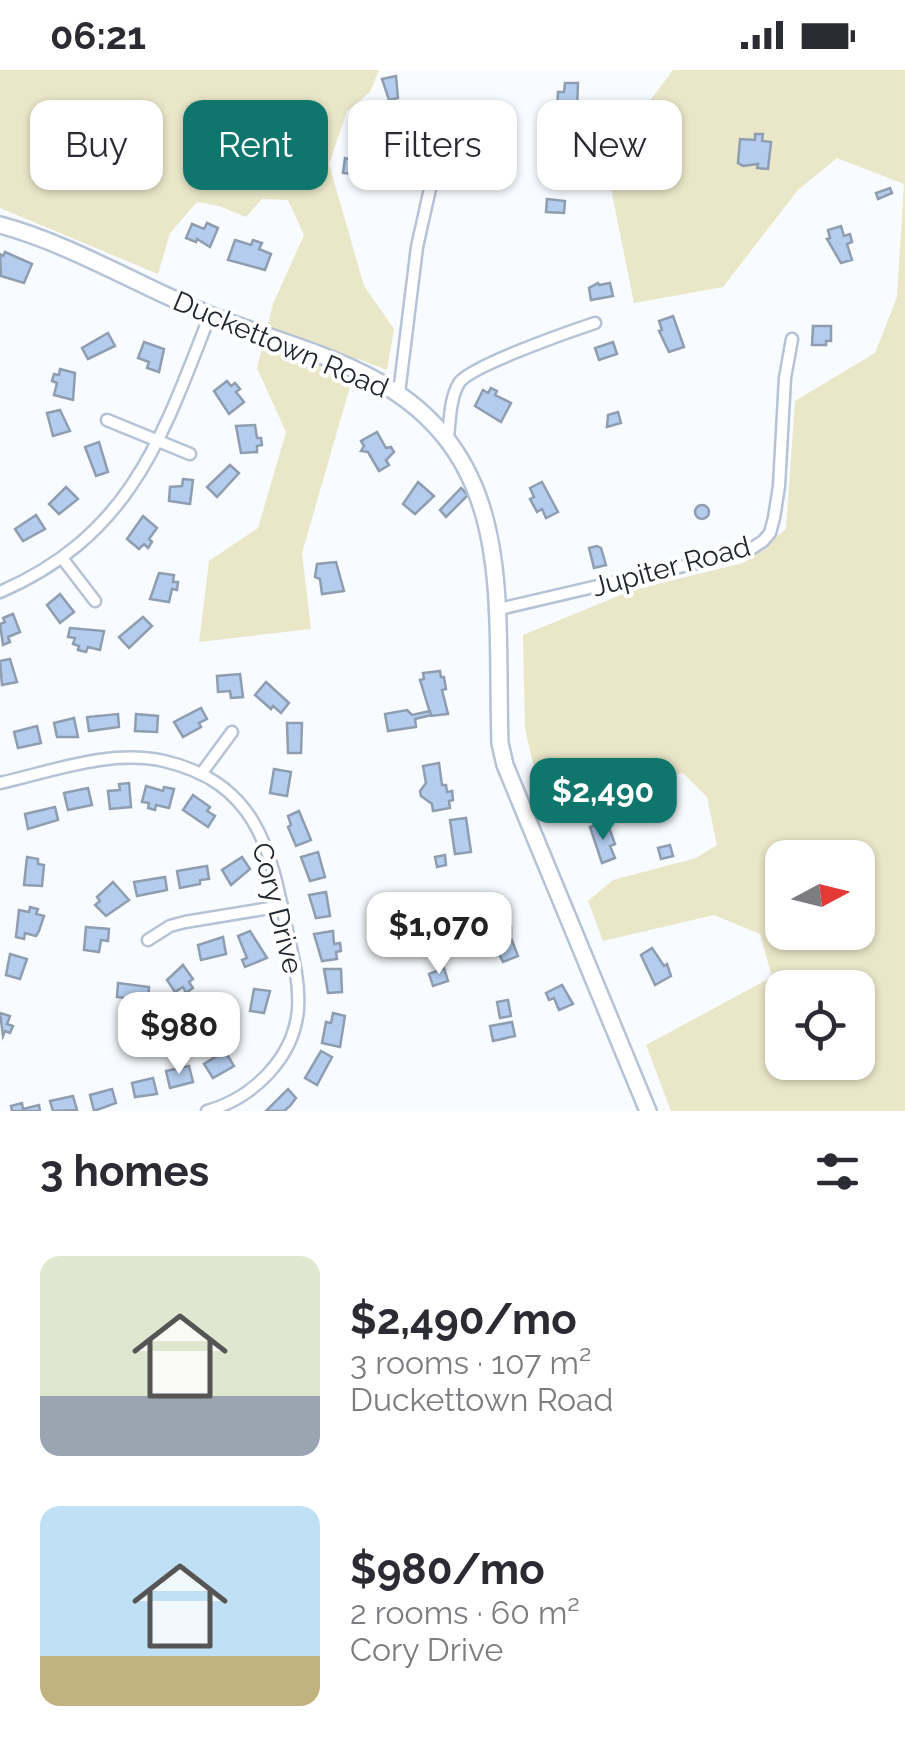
<!DOCTYPE html>
<html lang="en">
<head>
<meta charset="utf-8">
<style>
	:root { --surface:#fff; --page:#f7f7f7; --text:#2b2b33; --muted:#7c7c81; --accent:#0f766e }
	body { margin:0; font-family:Raleway,sans-serif; background:var(--page); color:var(--text); height:100vh; display:flex; flex-direction:column; font-size:38px; white-space:nowrap }
	* { box-sizing:border-box; margin:0 }
	p { font-size:32px; color:var(--muted) }
	.icon { flex:none; width:55px; height:55px; fill:none; stroke:currentColor; stroke-width:2; stroke-linecap:round; stroke-linejoin:round }
	.map { position:relative; height:1041px; overflow:hidden }
	.sheet { display:flex; flex-direction:column; background:var(--surface); flex:1 }
	.sheet>* { flex:none }
	.banner { position:absolute; left:30px; top:30px; width:845px; height:90px; display:flex; gap:20px }
	.needle { width:65px; rotate:83deg }
	.buttons { position:absolute; left:765px; top:770px; display:grid; gap:20px }
	.buttons a { display:grid; place-items:center; width:110px; height:110px; border-radius:20px; background:var(--surface); box-shadow:0 2px 8px #0004; font-size:50px }
	.price { position:absolute; translate:-50% -85px; padding:0 22px; border-radius:20px; background:#fff; color:#222; font-size:32px; line-height:65px; filter:drop-shadow(0 2px 5px #0008) }
	.price::after { content:''; position:absolute; left:50%; top:60px; width:30px; height:22px; margin-left:-15px; background:inherit; clip-path:polygon(0 0,100% 0,50% 100%) }
	.price.current { background:var(--accent); color:#fff }
	ul { padding:0; list-style:none }
	li { display:flex; align-items:center; gap:30px; height:250px; padding:0 40px }
	li span { display:grid; place-items:center; flex:none; width:280px; height:200px; border-radius:20px; color:#555 }
	li>.icon { margin-inline-start:auto }
	span .icon { width:120px; height:120px; fill:#fffc; stroke-width:1 }
	li b { font-size:42px }
	h2 { display:flex; justify-content:space-between; align-items:center; height:120px; padding:0 40px; font-size:42px }
	.tag { padding:0 35px; border-radius:20px; background:var(--surface); box-shadow:0 2px 8px #0004; font-size:35px; line-height:90px }
	.tag.current { background:var(--accent); color:#fff }
	.status { display:flex; justify-content:space-between; align-items:center; height:70px; padding:0 50px; background:var(--surface); direction:ltr }
	.status svg { height:28px; fill:currentColor }
	.map>svg:first-child { display:block }
	.green { fill:#eae6c8; fill-rule:evenodd }
	.building { fill:#b4cdef; stroke:#8f9db0; stroke-width:2.5 }
	.lines { fill:none; stroke-linecap:round; stroke-linejoin:round }
	.street-casing { stroke:#b5c3d7; stroke-width:15 }
	.secondary-casing { stroke:#b5c3d7; stroke-width:20 }
	.street { stroke:#fff; stroke-width:10 }
	.secondary { stroke:#fff; stroke-width:15 }
	.labels { text-anchor:middle; stroke-width:8; stroke-linejoin:round; paint-order:stroke }
	.street-label { font-size:28px; fill:#22272f; stroke:#fff }
</style>
</head>
<body>
<div class="status"><b>06:21</b><svg viewBox="0 0 49 12"><path d="M0 12V9h3v3zM5 12V6h3v6zM10 12V3h3v9zM15 12V0h3v12zM26 1h20v11H26zM47 4h2v5h-2z"/></svg></div>
<div class="map">
<svg width="905" height="1041" viewBox="0 0 905 1041">
	<rect width="100%" height="100%" fill="#f8fbff"/>
	<g class="green">
		<path d="M 0,0 L 379,0 L 370,22 L 347,41 L 329,94 L 364,216 L 394,259 L 387,300 L 358,289 L 302,483 L 311,559 L 199,572 L 209,491 L 258,458 L 286,362 L 257,298 L 273,234 L 304,165 L 288,130 L 262,129 L 246,147 L 219,136 L 197,132 L 170,163 L 158,204 L 0,138 Z"/>
		<path d="M 673,0 L 905,0 L 905,1041 L 671,1041 L 646,975 L 772,907 L 760,864 L 714,845 L 603,871 L 588,831 L 613,810 L 696,788 L 717,775 L 707,727 L 683,703 L 656,710 L 617,733 L 543,734 L 525,659 L 523,565 L 633,520 L 743,493 L 786,459 L 795,331 L 875,283 L 897,227 L 904,114 L 837,88 L 798,120 L 723,217 L 634,233 L 608,104 L 636,49 ZM 782,788 L 858,788 L 858,862 L 782,862 ZM 782,918 L 858,918 L 858,992 L 782,992 Z"/>
	</g>
	<g class="building">
		<path d="M 396,6 L 398,28 L 389,30 L 382,9 Z"/>
		<path d="M 565,13 L 578,13 L 577,39 L 557,39 L 558,22 L 564,22 Z"/>
		<path d="M 457,54 L 467,56 L 463,73 L 451,70 Z"/>
		<path d="M 755,64 L 763,64 L 762,71 L 771,72 L 768,99 L 757,98 L 758,94 L 743,96 L 738,93 L 740,69 L 755,70 Z"/>
		<path d="M 407,66 L 416,68 L 414,79 L 405,77 Z"/>
		<path d="M 356,84 L 366,85 L 362,105 L 343,103 L 345,88 L 355,91 Z"/>
		<path d="M 890,118 L 892,123 L 878,129 L 876,123 Z"/>
		<path d="M 547,129 L 565,131 L 564,143 L 546,142 Z"/>
		<path d="M 207,153 L 218,158 L 210,177 L 197,169 L 196,172 L 186,168 L 192,154 L 204,159 Z"/>
		<path d="M 841,156 L 844,166 L 850,164 L 852,172 L 847,174 L 852,190 L 841,193 L 827,169 L 830,168 L 828,160 Z"/>
		<path d="M 235,170 L 251,175 L 253,170 L 262,173 L 259,179 L 271,184 L 265,200 L 228,190 Z"/>
		<path d="M 5,182 L 32,194 L 24,213 L 1,206 L 0,184 L 3,186 Z"/>
		<path d="M 598,213 L 599,215 L 610,213 L 613,226 L 591,230 L 589,218 Z"/>
		<path d="M 673,246 L 684,277 L 669,282 L 659,261 L 662,260 L 659,251 Z"/>
		<path d="M 813,256 L 831,256 L 831,271 L 826,271 L 826,275 L 812,275 Z"/>
		<path d="M 108,263 L 115,276 L 88,289 L 82,278 Z"/>
		<path d="M 144,272 L 164,279 L 159,302 L 147,298 L 149,292 L 138,288 Z"/>
		<path d="M 613,272 L 617,284 L 599,290 L 595,278 Z"/>
		<path d="M 60,299 L 75,303 L 73,330 L 54,325 L 57,313 L 52,311 L 54,304 L 59,305 Z"/>
		<path d="M 227,311 L 231,316 L 235,313 L 240,319 L 236,322 L 244,332 L 229,344 L 214,321 Z"/>
		<path d="M 491,318 L 497,321 L 495,325 L 511,333 L 501,352 L 475,336 L 483,320 L 488,323 Z"/>
		<path d="M 60,340 L 70,361 L 53,366 L 47,343 Z"/>
		<path d="M 618,342 L 621,353 L 607,357 L 608,345 Z"/>
		<path d="M 255,355 L 257,368 L 261,368 L 262,375 L 257,376 L 257,382 L 241,383 L 236,356 Z"/>
		<path d="M 377,362 L 386,378 L 391,377 L 394,382 L 386,390 L 389,395 L 379,401 L 368,382 L 361,381 L 364,376 L 361,371 Z"/>
		<path d="M 99,372 L 108,402 L 96,406 L 85,377 Z"/>
		<path d="M 230,395 L 239,403 L 217,427 L 207,417 Z"/>
		<path d="M 183,409 L 193,410 L 190,434 L 169,431 L 170,417 L 182,416 Z"/>
		<path d="M 418,412 L 434,426 L 415,444 L 403,434 Z"/>
		<path d="M 542,412 L 558,442 L 546,448 L 542,439 L 537,442 L 530,429 L 534,427 L 530,418 Z"/>
		<path d="M 66,417 L 78,429 L 59,444 L 49,434 Z"/>
		<path d="M 461,418 L 468,425 L 446,447 L 440,440 Z"/>
		<circle cx="702" cy="442" r="7"/>
		<path d="M 36,445 L 45,459 L 23,471 L 15,459 Z"/>
		<path d="M 143,446 L 157,458 L 149,469 L 152,472 L 148,478 L 144,474 L 139,479 L 127,469 Z"/>
		<path d="M 597,476 L 601,478 L 606,495 L 594,498 L 589,478 Z"/>
		<path d="M 336,492 L 344,521 L 322,524 L 320,509 L 315,507 L 317,494 Z"/>
		<path d="M 159,503 L 174,505 L 173,512 L 178,512 L 177,520 L 172,519 L 169,532 L 150,529 Z"/>
		<path d="M 60,524 L 74,542 L 60,553 L 47,535 Z"/>
		<path d="M 13,544 L 20,562 L 8,567 L 10,572 L 3,575 L 0,554 L 5,552 L 3,548 Z"/>
		<path d="M 143,547 L 152,556 L 129,578 L 119,567 Z"/>
		<path d="M 70,558 L 104,561 L 100,580 L 88,577 L 86,582 L 78,580 L 79,576 L 73,574 L 75,568 L 68,567 Z"/>
		<path d="M 10,589 L 17,612 L 2,615 L 0,591 Z"/>
		<path d="M 440,601 L 441,607 L 444,607 L 446,619 L 442,620 L 448,644 L 431,646 L 420,610 L 424,609 L 423,603 Z"/>
		<path d="M 240,604 L 243,627 L 231,628 L 230,621 L 218,622 L 217,606 Z"/>
		<path d="M 266,612 L 289,633 L 281,643 L 273,636 L 271,639 L 255,625 Z"/>
		<path d="M 201,638 L 207,649 L 199,653 L 201,657 L 183,667 L 174,652 Z"/>
		<path d="M 407,640 L 412,645 L 430,641 L 431,645 L 415,649 L 416,657 L 388,661 L 385,644 Z"/>
		<path d="M 118,644 L 119,657 L 89,661 L 87,647 Z"/>
		<path d="M 136,644 L 158,646 L 157,662 L 135,661 Z"/>
		<path d="M 74,648 L 78,667 L 57,667 L 54,653 Z"/>
		<path d="M 287,653 L 302,653 L 301,683 L 288,683 Z"/>
		<path d="M 37,656 L 41,673 L 18,678 L 14,662 Z"/>
		<path d="M 439,693 L 442,715 L 446,715 L 447,722 L 452,721 L 453,730 L 449,731 L 450,738 L 433,741 L 432,734 L 421,726 L 420,721 L 426,713 L 423,696 Z"/>
		<path d="M 274,699 L 291,702 L 287,726 L 270,723 Z"/>
		<path d="M 129,713 L 131,737 L 110,739 L 108,721 L 120,720 L 119,714 Z"/>
		<path d="M 146,716 L 163,721 L 164,717 L 174,719 L 169,738 L 156,735 L 155,740 L 148,738 L 149,733 L 142,732 Z"/>
		<path d="M 88,718 L 92,735 L 68,740 L 64,723 Z"/>
		<path d="M 193,725 L 210,737 L 207,741 L 215,746 L 208,757 L 183,740 Z"/>
		<path d="M 55,737 L 58,750 L 28,759 L 25,744 Z"/>
		<path d="M 299,741 L 311,770 L 296,776 L 288,757 L 291,755 L 288,746 Z"/>
		<path d="M 466,748 L 471,782 L 455,784 L 450,750 Z"/>
		<path d="M 601,753 L 604,762 L 610,760 L 615,774 L 610,776 L 615,788 L 602,793 L 590,757 Z"/>
		<path d="M 670,775 L 673,786 L 661,789 L 658,778 Z"/>
		<path d="M 318,782 L 325,807 L 310,811 L 301,787 Z"/>
		<path d="M 445,785 L 446,795 L 437,797 L 435,787 Z"/>
		<path d="M 27,787 L 38,789 L 38,794 L 44,795 L 42,816 L 24,815 Z"/>
		<path d="M 242,787 L 250,799 L 231,815 L 222,800 Z"/>
		<path d="M 207,796 L 209,809 L 200,810 L 200,814 L 180,818 L 177,801 Z"/>
		<path d="M 165,807 L 167,820 L 137,826 L 134,812 Z"/>
		<path d="M 113,812 L 129,830 L 106,846 L 95,835 L 100,831 L 97,827 Z"/>
		<path d="M 326,822 L 330,846 L 316,848 L 309,825 Z"/>
		<path d="M 30,837 L 38,839 L 36,844 L 44,846 L 39,861 L 36,866 L 25,863 L 24,869 L 16,867 L 19,840 L 29,842 Z"/>
		<path d="M 504,843 L 511,857 L 511,868 L 518,886 L 503,892 L 483,852 Z"/>
		<path d="M 86,857 L 109,859 L 108,871 L 101,870 L 99,882 L 84,880 Z"/>
		<path d="M 250,861 L 267,888 L 245,897 L 242,890 L 247,888 L 238,866 Z"/>
		<path d="M 333,861 L 334,874 L 340,873 L 341,881 L 336,882 L 337,889 L 322,891 L 314,864 Z"/>
		<path d="M 223,867 L 226,884 L 201,890 L 198,875 Z"/>
		<path d="M 652,878 L 664,896 L 667,894 L 671,906 L 655,915 L 641,885 Z"/>
		<path d="M 10,884 L 27,889 L 20,909 L 6,905 Z"/>
		<path d="M 183,895 L 193,909 L 189,912 L 193,918 L 186,923 L 183,917 L 175,922 L 167,910 Z"/>
		<path d="M 444,898 L 448,911 L 433,916 L 429,904 Z"/>
		<path d="M 324,899 L 341,899 L 342,922 L 328,923 Z"/>
		<path d="M 118,913 L 149,917 L 148,930 L 132,929 L 131,935 L 124,934 L 125,928 L 117,927 Z"/>
		<path d="M 562,915 L 573,934 L 559,940 L 554,928 L 549,930 L 546,923 Z"/>
		<path d="M 254,919 L 270,921 L 264,943 L 250,941 Z"/>
		<path d="M 508,930 L 511,946 L 500,948 L 497,932 Z"/>
		<path d="M 0,943 L 10,946 L 7,954 L 13,956 L 10,963 L 5,961 L 3,966 Z"/>
		<path d="M 333,943 L 345,946 L 340,977 L 322,973 L 326,952 L 331,953 Z"/>
		<path d="M 512,952 L 515,966 L 493,971 L 490,956 Z"/>
		<path d="M 225,981 L 234,996 L 213,1008 L 204,994 Z"/>
		<path d="M 321,981 L 332,987 L 317,1015 L 305,1008 Z"/>
		<path d="M 189,996 L 193,1012 L 170,1018 L 166,1001 Z"/>
		<path d="M 153,1008 L 157,1024 L 135,1027 L 132,1013 Z"/>
		<path d="M 112,1019 L 116,1033 L 94,1041 L 90,1025 Z"/>
		<path d="M 288,1019 L 296,1028 L 290,1036 L 284,1041 L 266,1041 Z"/>
		<path d="M 73,1026 L 77,1040 L 53,1041 L 50,1031 Z"/>
		<path d="M 22,1033 L 23,1039 L 39,1035 L 40,1041 L 12,1041 L 11,1036 Z"/>
	</g>
	<g class="lines">
		<g class="street-casing">
			<g id="street">
				<path d="M 399,323 L 417,177 L 440,74"/>
				<path d="M 107,350 L 190,384"/>
				<path d="M 448,367 C 450,350 450,328 459,313 C 470,296 571,261 595,253"/>
				<path d="M 62,488 L 95,531"/>
				<path d="M 0,522 C 131,465 162,368 210,245"/>
				<path d="M 495,540 L 748,481 L 763,471 L 770,463 L 774,448 L 779,416 L 785,308 L 792,269"/>
				<path d="M 201,704 L 232,662"/>
				<path d="M 0,713 C 53,701 110,679 164,691 C 255,712 270,777 286,856 C 292,883 300,911 298,939 C 294,988 253,1028 207,1041"/>
				<path d="M 148,870 L 170,856 L 185,852 L 282,836"/>
			</g>
		</g>
		<g class="secondary-casing">
			<path id="secondary" d="M 0,155 C 71,174 141,217 210,245 C 261,266 317,280 366,305 C 519,382 495,528 500,673 L 505,695 L 648,1041"/>
		</g>
		<use href="#street" class="street"/>
		<use href="#secondary" class="secondary"/>
	</g>
	<g class="labels">
		<g class="street-label">
			<text transform="translate(281 274) rotate(23)" y="10">Duckettown Road</text>
			<text transform="translate(671 496) rotate(-15)" y="10">Jupiter Road</text>
			<text transform="translate(278 838) rotate(76)" y="10">Cory Drive</text>
		</g>
	</g>
</svg>
<div class="buttons">
<a><svg class="needle" viewBox="-14 -14 28 28"><path d="M0-13l5 13h-10z" fill="#e53935"/><path d="M0 13l5-13h-10z" fill="#7c7c81"/></svg></a>
<a><svg class="icon" aria-label="locate" viewBox="0 0 24 24"><circle cx="12" cy="12" r="6"/><path d="M12 2v4M12 18v4M2 12h4M18 12h4"/></svg></a>
</div>
<b class="price current" style="left:603px;top:773px">$2,490</b>
<b class="price" style="left:439px;top:907px">$1,070</b>
<b class="price" style="left:179px;top:1007px">$980</b>
<div class="banner">
<a class="tag">Buy</a>
<a class="tag current">Rent</a>
<a class="tag">Filters</a>
<a class="tag">New</a>
</div>
</div>
<section class="sheet">
<h2>3 homes<svg class="icon" aria-label="filters" viewBox="0 0 24 24"><path d="M4 7h16M4 17h16"/><circle cx="9" cy="7" r="2"/><circle cx="15" cy="17" r="2"/></svg></h2>
<ul>
<li><span style="background:linear-gradient(#dfe7d0 70%,#9aa5b1 0)"><svg class="icon" aria-label="home" viewBox="0 0 24 24"><path d="M3 11l9-7 9 7M6 9v11h12V9"/></svg></span><div><b>$2,490/mo</b><p>3 rooms · 107 m²</p><p>Duckettown Road</p></div></li>
<li><span style="background:linear-gradient(#bfe0f5 75%,#c2b280 0)"><svg class="icon" aria-label="home" viewBox="0 0 24 24"><path d="M3 11l9-7 9 7M6 9v11h12V9"/></svg></span><div><b>$980/mo</b><p>2 rooms · 60 m²</p><p>Cory Drive</p></div></li>
</ul>
</section>
</body>
</html>
